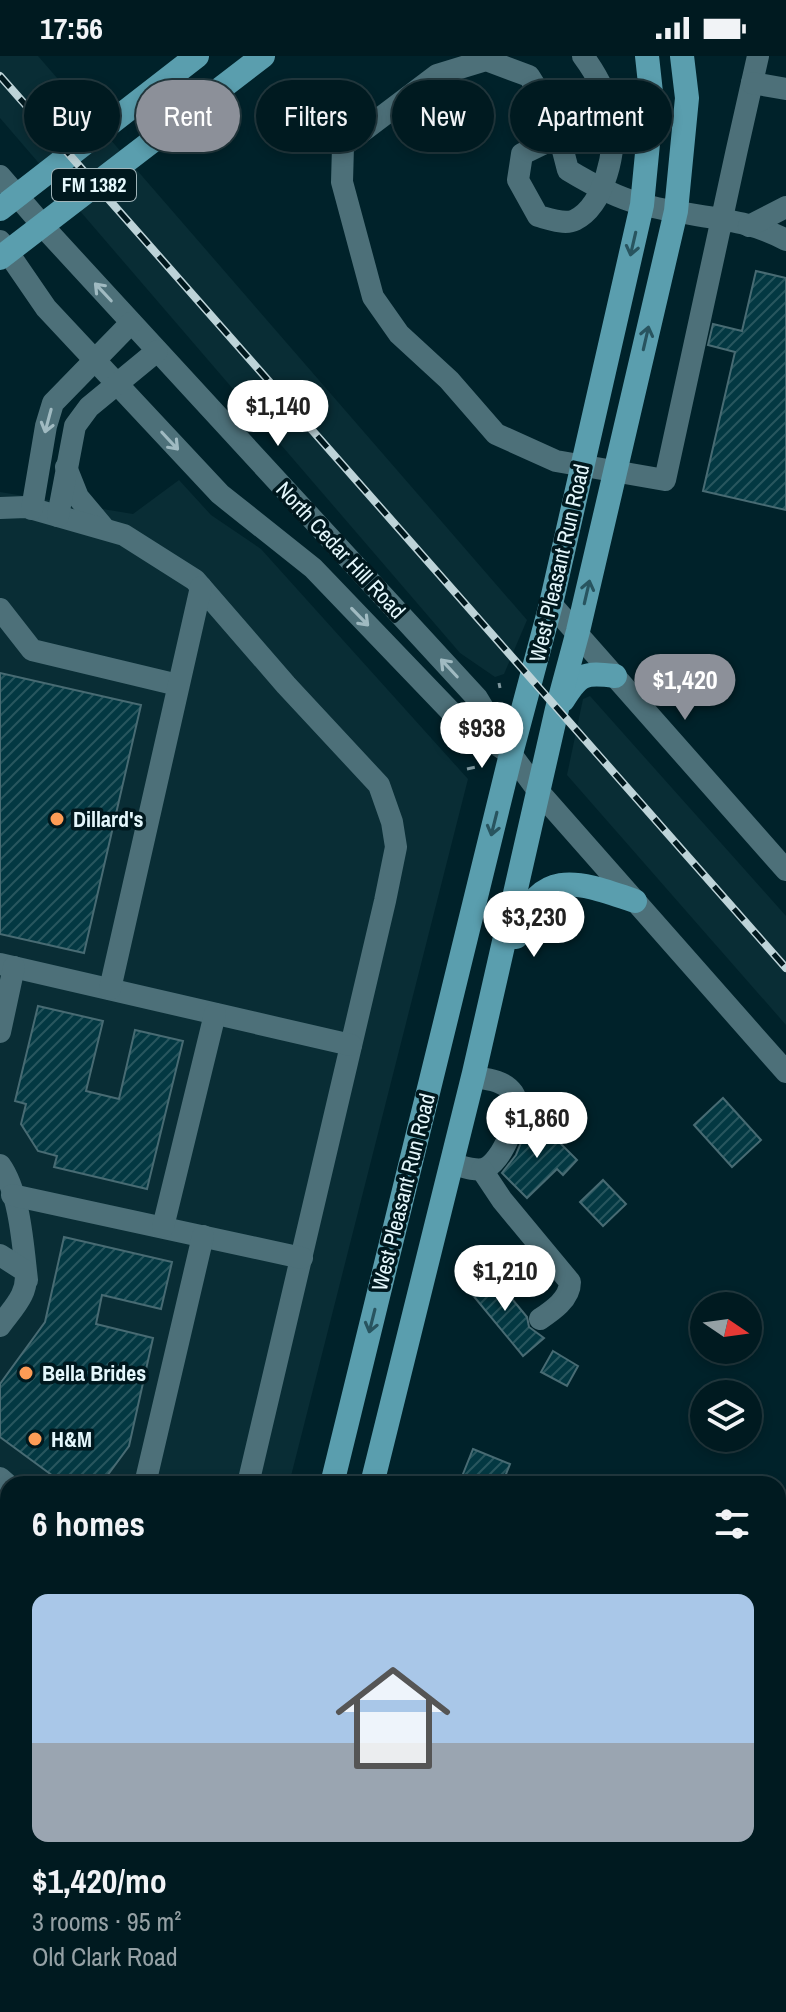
<!DOCTYPE html>
<html lang="en">
<head>
<meta charset="utf-8">
<style>
	:root { --surface:#001a20; --page:#0a2329; --text:#f1f3f6; --muted:#95a1a5; --line:#22383e; --accent:#8c9099 }
	body { margin:0; font-family:"Archivo Narrow",sans-serif; background:var(--page); color:var(--text); height:100vh; display:flex; flex-direction:column; font-size:30px; white-space:nowrap }
	* { box-sizing:border-box; margin:0 }
	p { font-size:26px; color:var(--muted) }
	.icon { flex:none; width:44px; height:44px; fill:none; stroke:currentColor; stroke-width:2; stroke-linecap:round; stroke-linejoin:round }
	.map { position:relative; flex:1; overflow:hidden }
	.panel { position:absolute; left:0px; top:1420px; width:786px; height:536px; display:flex; flex-direction:column; background:var(--surface); border-radius:24px 24px 0 0; box-shadow:0 4px 12px #0003,0 0 0 2px var(--line) }
	.panel>* { flex:none }
	.banner { position:absolute; left:24px; top:24px; width:738px; height:72px; display:flex; gap:16px }
	.needle { width:52px; rotate:103deg }
	.controls { position:absolute; left:690px; top:1236px; display:grid; gap:16px }
	.controls a { display:grid; place-items:center; width:72px; height:72px; border-radius:50%; background:var(--surface); box-shadow:0 4px 12px #0003,0 0 0 2px var(--line); font-size:40px }
	.price { position:absolute; translate:-50% -68px; padding:0 18px; border-radius:28px; background:#fff; color:#222; font-size:26px; line-height:52px; filter:drop-shadow(0 2px 4px #0008) }
	.price::after { content:''; position:absolute; left:50%; top:48px; width:24px; height:18px; margin-left:-12px; background:inherit; clip-path:polygon(0 0,100% 0,50% 100%) }
	.price.current { background:var(--accent); color:#fff }
	ul { padding:0; list-style:none }
	li { display:grid; align-content:center; gap:16px; height:424px; padding:0 32px }
	li span { display:grid; place-items:center; height:248px; border-radius:16px; color:#555 }
	li>.icon { margin-inline-start:auto }
	span .icon { width:144px; height:144px; fill:#fffc; stroke-width:1 }
	li b { font-size:34px }
	h2 { display:flex; justify-content:space-between; align-items:center; height:96px; padding:0 32px; font-size:34px }
	.chip { padding:0 28px; border-radius:36px; background:var(--surface); box-shadow:0 4px 12px #0003,0 0 0 2px var(--line); font-size:28px; line-height:72px }
	.chip.current { background:var(--accent); color:#fff }
	.status { display:flex; justify-content:space-between; align-items:center; height:56px; padding:0 40px; background:var(--surface); direction:ltr }
	.status svg { height:22px; fill:currentColor }
	.map>svg:first-child { display:block }
	.built { fill:#092d35 }
	.building { fill:url(#building-hatch); stroke:#486b73; stroke-width:2 }
	.lines { fill:none; stroke-linecap:round; stroke-linejoin:round }
	.path { stroke:#7d969d; stroke-width:3; stroke-dasharray:8 4; stroke-linecap:butt }
	.minor { stroke:#4d7079; stroke-width:22 }
	.major { stroke:#5a9eae; stroke-width:24 }
	.rail-casing { stroke:#bdd3d8; stroke-width:8 }
	.rail { stroke:#00181e; stroke-width:5; stroke-dasharray:15; stroke-linecap:butt }
	.oneway { stroke:#28545f }
	.oneway2 { stroke:#a0bac1 }
	.poi-dot { fill:#fd9c56; stroke:#00181e; stroke-width:3 }
	.labels { text-anchor:middle; stroke-width:7; stroke-linejoin:round; paint-order:stroke }
	.shield { fill:#00181e; stroke:#a0b4b9; stroke-width:2 }
	.shield-label { font-size:20px; font-weight:bold; fill:#e4f7fc }
	.street-label { font-size:22px; fill:#e4f7fc; stroke:#00181e }
	.poi-label { font-size:22px; font-weight:bold; fill:#e4f7fc; stroke:#00181e; text-anchor:start }
</style>
</head>
<body>
<div class="status"><b>17:56</b><svg viewBox="0 0 49 12"><path d="M0 12V9h3v3zM5 12V6h3v6zM10 12V3h3v9zM15 12V0h3v12zM26 1h20v11H26zM47 4h2v5h-2z"/></svg></div>
<div class="map">
<svg width="786" height="1956" viewBox="0 0 786 1956">
	<defs>
		<pattern id="building-hatch" width="6" height="6" patternUnits="userSpaceOnUse" patternTransform="scale(2)"><rect width="6" height="6" fill="#033842"/><path d="M-1 1l2-2M0 6l6-6M5 7l2-2" fill="none" stroke="#28565e"/></pattern>
	</defs>
	<rect width="100%" height="100%" fill="#00222a"/>
	<g class="built">
		<path d="M 0,0 L 38,0 L 527,564 L 504,618 L 495,621 L 460,597 L 0,62 Z"/>
		<path d="M 179,424 L 211,459 L 261,493 L 468,723 L 289,1428 L 8,1428 L 8,1948 L 171,1948 L 169,1956 L 0,1956 L 0,436 L 133,458 Z"/>
		<path d="M 590,640 L 786,860 L 786,969 L 567,719 L 583,643 Z"/>
	</g>
	<g class="building">
		<path d="M 756,215 L 786,222 L 786,454 L 703,435 L 735,296 L 708,289 L 713,268 L 742,275 Z"/>
		<path d="M 0,617 L 141,649 L 84,897 L 0,878 Z"/>
		<path d="M 38,950 L 103,965 L 86,1035 L 119,1043 L 135,974 L 183,985 L 147,1133 L 54,1111 L 57,1100 L 38,1095 L 21,1068 L 26,1048 L 15,1045 Z"/>
		<path d="M 723,1042 L 761,1084 L 732,1111 L 694,1069 Z"/>
		<path d="M 537,1064 L 577,1104 L 563,1119 L 557,1113 L 527,1142 L 502,1117 L 516,1099 L 525,1077 Z"/>
		<path d="M 603,1124 L 626,1148 L 603,1170 L 580,1146 Z"/>
		<path d="M 64,1181 L 172,1206 L 161,1253 L 102,1239 L 96,1268 L 153,1282 L 129,1390 L 101,1428 L 64,1428 L 0,1381 L 0,1328 L 45,1266 Z"/>
		<path d="M 488,1214 L 527,1261 L 529,1271 L 544,1282 L 523,1300 L 467,1232 Z"/>
		<path d="M 553,1295 L 578,1310 L 567,1330 L 541,1316 Z"/>
		<path d="M 473,1393 L 510,1408 L 502,1428 L 459,1428 Z"/>
	</g>
	<g class="lines">
		<g class="path">
			<path d="M 499,627 L 500,632"/>
			<path d="M 467,713 L 476,711"/>
		</g>
		<g class="minor">
			<path d="M 758,0 C 726,141 695,282 665,424 L 556,405 L 496,378 L 449,324 L 399,278 L 373,241 L 342,126 L 343,90 L 437,19 L 486,4 L 529,20 L 554,60 L 568,114 C 591,128 615,141 641,148 C 689,162 741,159 786,184"/>
			<path d="M 752,27 L 786,33"/>
			<path d="M 559,80 L 522,98 L 518,124 L 538,160 C 549,163 565,169 575,164 C 605,149 617,92 612,62 C 608,39 597,19 583,0"/>
			<path d="M 0,120 L 51,179 L 477,642 L 511,698 L 539,736 L 786,1016"/>
			<path d="M 749,170 L 786,151"/>
			<path d="M 0,185 L 46,252 L 220,438 L 313,512 L 456,661 L 503,693"/>
			<path d="M 66,411 L 78,441 L 104,472"/>
			<path d="M 0,452 L 26,451 L 124,479 L 195,524 L 286,629 L 379,729 L 392,766 L 396,791 L 385,845 L 248,1428"/>
			<path d="M 32,453 L 46,370 L 53,347 L 131,267"/>
			<path d="M 58,460 L 75,370 L 89,351 L 157,295"/>
			<path d="M 551,548 L 786,814"/>
			<path d="M 0,553 L 32,594 L 178,629"/>
			<path d="M 0,908 L 351,989"/>
			<path d="M 110,933 L 201,531"/>
			<path d="M 0,976 L 14,911"/>
			<path d="M 452,1108 C 461,1110 475,1115 483,1113 C 502,1109 524,1053 513,1037 C 504,1024 487,1023 473,1021"/>
			<path d="M 0,1109 C 20,1137 23,1190 27,1224"/>
			<path d="M 482,1114 L 502,1144 L 570,1226 C 570,1243 552,1255 540,1263"/>
			<path d="M 12,1139 L 302,1202"/>
			<path d="M 163,1171 L 215,958"/>
			<path d="M 0,1270 C 12,1253 30,1237 25,1215 L 0,1199"/>
			<path d="M 0,1422 L 8,1429"/>
			<path d="M 145,1428 L 203,1180"/>
			<path d="M 0,1516 L 8,1521"/>
			<path d="M 0,1653 L 8,1642"/>
			<path d="M 778,1809 L 786,1822"/>
			<path d="M 564,1948 L 572,1956"/>
			<path d="M 0,1949 L 42,1956"/>
			<path d="M 68,1956 L 93,1948"/>
		</g>
		<g class="major">
			<path d="M 0,153 L 197,0"/>
			<path d="M 0,202 L 263,0"/>
			<path d="M 563,644 C 579,618 584,616 615,620"/>
			<path d="M 516,881 C 538,809 579,826 635,845"/>
			<path d="M 332,1428 L 511,698 L 551,548 L 642,149 L 652,46 L 647,0"/>
			<path d="M 372,1428 L 474,1017 L 557,653 L 578,575 L 676,155 L 687,42 L 682,0"/>
			<path d="M 207,1956 L 208,1948"/>
			<path d="M 246,1956 L 248,1948"/>
		</g>
		<g class="rail-casing">
			<path id="rail" d="M 0,20 L 786,912"/>
		</g>
		<use href="#rail" class="rail"/>
	</g>
	<defs><path id="oneway-shaft" d="M-6 0H5M1.5-3L5.5 0L1.5 3" fill="none" stroke-width="1.6" stroke-linecap="round" stroke-linejoin="round" transform="scale(2)"/></defs>
	<g class="oneway">
		<use href="#oneway-shaft" transform="translate(633 188) rotate(103)"/>
		<use href="#oneway-shaft" transform="translate(646 282) rotate(-77)"/>
		<use href="#oneway-shaft" transform="translate(587 536) rotate(-77)"/>
		<use href="#oneway-shaft" transform="translate(494 768) rotate(104)"/>
		<use href="#oneway-shaft" transform="translate(372 1265) rotate(104)"/>
	</g>
	<g class="oneway2">
		<use href="#oneway-shaft" transform="translate(103 236) rotate(-133)"/>
		<use href="#oneway-shaft" transform="translate(48 365) rotate(105)"/>
		<use href="#oneway-shaft" transform="translate(170 385) rotate(47)"/>
		<use href="#oneway-shaft" transform="translate(360 561) rotate(46)"/>
		<use href="#oneway-shaft" transform="translate(449 612) rotate(-133)"/>
	</g>
	<g class="poi-dot">
		<circle cx="57" cy="763" r="8"/>
		<circle cx="26" cy="1317" r="8"/>
		<circle cx="35" cy="1383" r="8"/>
	</g>
	<g class="labels">
		<rect class="shield" x="52" y="113" width="84" height="32" rx="6"/>
		<g class="shield-label">
			<text x="94" y="136">FM 1382</text>
		</g>
		<g class="street-label">
			<text transform="translate(341 494) rotate(47)" y="8">North Cedar Hill Road</text>
			<text transform="translate(559 507) rotate(-77)" y="8">West Pleasant Run Road</text>
			<text transform="translate(403 1136) rotate(-76)" y="8">West Pleasant Run Road</text>
		</g>
		<g class="poi-label">
			<text x="73" y="771">Dillard's</text>
			<text x="42" y="1325">Bella Brides</text>
			<text x="51" y="1391">H&amp;M</text>
		</g>
	</g>
</svg>
<div class="controls">
<a><svg class="needle" viewBox="-14 -14 28 28"><path d="M0-13l5 13h-10z" fill="#e53935"/><path d="M0 13l5-13h-10z" fill="#95a1a5"/></svg></a>
<a><svg class="icon" aria-label="layers" viewBox="0 0 24 24"><path d="M12 4l9 5-9 5-9-5zM3 14l9 5 9-5"/></svg></a>
</div>
<b class="price" style="left:278px;top:392px">$1,140</b>
<b class="price current" style="left:685px;top:666px">$1,420</b>
<b class="price" style="left:482px;top:714px">$938</b>
<b class="price" style="left:534px;top:903px">$3,230</b>
<b class="price" style="left:537px;top:1104px">$1,860</b>
<b class="price" style="left:505px;top:1257px">$1,210</b>
<div class="banner">
<a class="chip">Buy</a>
<a class="chip current">Rent</a>
<a class="chip">Filters</a>
<a class="chip">New</a>
<a class="chip">Apartment</a>
</div>
<section class="panel">
<h2>6 homes<svg class="icon" aria-label="filters" viewBox="0 0 24 24"><path d="M4 7h16M4 17h16"/><circle cx="9" cy="7" r="2"/><circle cx="15" cy="17" r="2"/></svg></h2>
<ul>
<li><span style="background:linear-gradient(#a9c7e8 60%,#9aa5b1 0)"><svg class="icon" aria-label="home" viewBox="0 0 24 24"><path d="M3 11l9-7 9 7M6 9v11h12V9"/></svg></span><div><b>$1,420/mo</b><p>3 rooms · 95 m²</p><p>Old Clark Road</p></div></li>
</ul>
</section>
</div>
</body>
</html>
